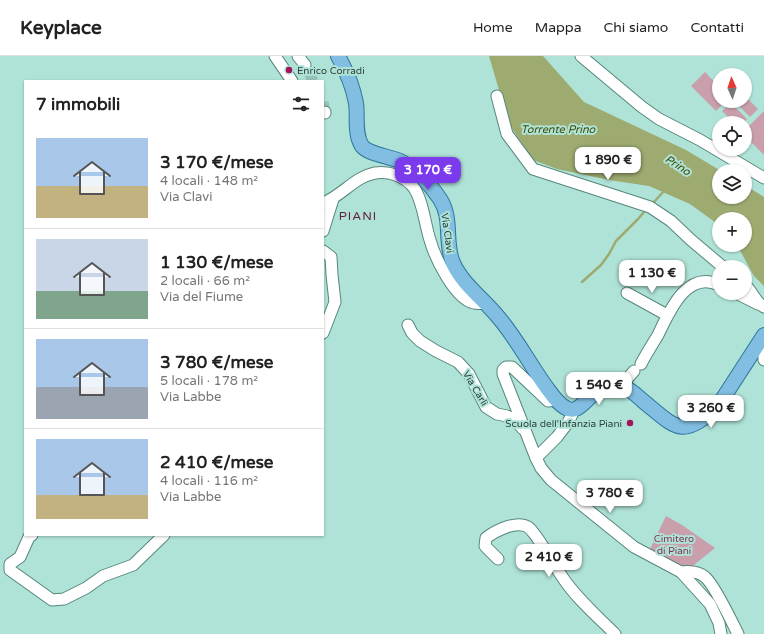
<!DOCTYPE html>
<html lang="it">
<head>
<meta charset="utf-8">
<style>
	:root { --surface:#fff; --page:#f2f2f2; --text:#222; --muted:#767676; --line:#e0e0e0; --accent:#7c3aed }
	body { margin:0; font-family:"Varela Round",sans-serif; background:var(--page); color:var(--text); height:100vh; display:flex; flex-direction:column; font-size:15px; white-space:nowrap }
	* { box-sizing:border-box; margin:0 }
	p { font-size:13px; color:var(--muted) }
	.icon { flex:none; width:22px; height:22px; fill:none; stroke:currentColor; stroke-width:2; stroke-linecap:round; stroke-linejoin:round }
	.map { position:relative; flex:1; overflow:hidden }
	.details { position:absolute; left:24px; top:24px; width:300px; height:456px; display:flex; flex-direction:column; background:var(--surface); border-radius:0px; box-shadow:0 1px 3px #0004 }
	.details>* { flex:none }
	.needle { width:26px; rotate:357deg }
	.controls { position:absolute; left:712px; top:12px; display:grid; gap:8px }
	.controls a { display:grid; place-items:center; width:40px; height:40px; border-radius:50%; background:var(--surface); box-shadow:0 1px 3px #0004; font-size:20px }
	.price { position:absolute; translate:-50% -34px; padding:0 9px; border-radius:8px; background:#fff; color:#222; font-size:13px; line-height:26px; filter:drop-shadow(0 1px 2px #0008) }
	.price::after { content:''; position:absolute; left:50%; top:24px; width:12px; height:9px; margin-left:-6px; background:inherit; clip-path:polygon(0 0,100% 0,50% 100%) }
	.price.selected { background:var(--accent); color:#fff }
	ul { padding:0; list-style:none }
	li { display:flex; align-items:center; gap:12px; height:100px; padding:0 12px }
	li+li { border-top:1px solid var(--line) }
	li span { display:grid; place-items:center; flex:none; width:112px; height:80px; border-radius:0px; color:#555 }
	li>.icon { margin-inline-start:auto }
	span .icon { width:48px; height:48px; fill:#fffc; stroke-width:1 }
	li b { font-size:17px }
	h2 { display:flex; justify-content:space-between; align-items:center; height:48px; padding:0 12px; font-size:17px }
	header { display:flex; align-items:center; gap:24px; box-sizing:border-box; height:56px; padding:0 20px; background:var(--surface); border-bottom:1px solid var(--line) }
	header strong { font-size:19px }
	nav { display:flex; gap:22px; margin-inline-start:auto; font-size:14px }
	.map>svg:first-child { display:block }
	.green { fill:#c89fab }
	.water { fill:#9daa70 }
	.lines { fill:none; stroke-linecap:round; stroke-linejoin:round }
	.stream { stroke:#9daa70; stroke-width:2.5 }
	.minor-tunnel { stroke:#95c3b8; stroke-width:11; stroke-dasharray:11 5.5; stroke-linecap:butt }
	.minor-casing { stroke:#56877d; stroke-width:13 }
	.major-casing { stroke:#2d779b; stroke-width:16 }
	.minor { stroke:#fff; stroke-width:11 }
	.major { stroke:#81bee1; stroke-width:14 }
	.poi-dot { fill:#a3155a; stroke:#afe3d7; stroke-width:1.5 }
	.labels { text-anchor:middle; stroke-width:4; stroke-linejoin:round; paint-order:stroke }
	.poi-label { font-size:10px; fill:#2d423d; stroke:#afe3d7; text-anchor:start }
	.street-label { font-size:10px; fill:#2d423d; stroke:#afe3d7 }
	.park-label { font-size:10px; fill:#813451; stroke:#afe3d7 }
	.water-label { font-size:11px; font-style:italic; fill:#404b05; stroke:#afe3d7 }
	.quarter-label { font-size:12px; letter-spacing:1px; fill:#63203b; stroke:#afe3d7 }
</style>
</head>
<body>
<header>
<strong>Keyplace</strong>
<nav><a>Home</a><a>Mappa</a><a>Chi siamo</a><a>Contatti</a></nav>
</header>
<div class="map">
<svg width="764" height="578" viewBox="0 0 764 578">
	<rect width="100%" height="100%" fill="#afe3d7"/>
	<g class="green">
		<path d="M 705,16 L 719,31 L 719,45 L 726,45 L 716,55 L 691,30 Z"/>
		<path d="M 745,40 L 758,53 L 750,61 L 734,45 L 745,45 Z"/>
		<path d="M 731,47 L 747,63 L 743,67 L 734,67 L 722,55 Z"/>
		<path d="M 764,55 L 764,99 L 745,80 L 745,74 Z"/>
		<path d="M 666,460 L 682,469 L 715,492 L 689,513 L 682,510 L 670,507 L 648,497 Z"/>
	</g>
	<path class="water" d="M 489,0 L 543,0 L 584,46 L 686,94 L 721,115 L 719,115 L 719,141 L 745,141 L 745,129 L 764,141 L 764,230 L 754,220 L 737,189 L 745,189 L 745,163 L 719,163 L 719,169 L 690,148 L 649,130 L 609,124 L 557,113 L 533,104 L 509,68 Z"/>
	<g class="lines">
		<g class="stream">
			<path d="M 653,147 L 665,134"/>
			<path d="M 582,226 L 601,209 L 609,198 L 616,185 L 638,163 L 645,155"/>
		</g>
		<g class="minor-tunnel">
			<path d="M 309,16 L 313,25"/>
			<path d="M 323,46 L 325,56"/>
		</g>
		<g class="minor-casing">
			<g id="minor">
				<path d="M 275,0 L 292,25"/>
				<path d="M 298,0 L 305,9"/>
				<path d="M 581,0 L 642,51 L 659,63 L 700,84 L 764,122"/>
				<path d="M 497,40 L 507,78 L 533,113 L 650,151 L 671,165 L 691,184 L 723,211"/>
				<path d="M 325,56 L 325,57"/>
				<path d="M 323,147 C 342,140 354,121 375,117 C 389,115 405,120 414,132 C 423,145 425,169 430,184 C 435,202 455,243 474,247 C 478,248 483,247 486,247"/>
				<path d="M 323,175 L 333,143"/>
				<path d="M 323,195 L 331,201 L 332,219 L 335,246 L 323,277"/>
				<path d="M 745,229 C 753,236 755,246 764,251"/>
				<path d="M 627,237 L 667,259"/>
				<path d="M 736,237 L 758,248"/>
				<path d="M 408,269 L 412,277 L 420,285 L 436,295 L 458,306 L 469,318 L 486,351 L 497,358 L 507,360 L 514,363 L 523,373"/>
				<path d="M 763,281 L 764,304"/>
				<path d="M 641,308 C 646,298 652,289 658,279 C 669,256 687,213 719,229"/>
				<path d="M 625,331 L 627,323 L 634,315"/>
				<path d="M 556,344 L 548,345 L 512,311 L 506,311 L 503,314 L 503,318 L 536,402 L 541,412 L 551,424 L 634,491 L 681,516 L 710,548 L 719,567 L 721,578"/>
				<path d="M 536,402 L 557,381 L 567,368 L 574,355"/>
				<path d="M 32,479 L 29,481 L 20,501 L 10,508 L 10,514 L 52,544 L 64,543 L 86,532 L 103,520 L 133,509 L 164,479"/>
				<path d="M 498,503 L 485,490 L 486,482 C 495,475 516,464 528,471 C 532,474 535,479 538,483 C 547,496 554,509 563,522 C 577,543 597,560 615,578"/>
				<path d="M 681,516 C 689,515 698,515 705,521 C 714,528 732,566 738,578"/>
			</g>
		</g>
		<g class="major-casing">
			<path id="major" d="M 338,0 C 346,14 353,31 356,47 C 358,60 354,78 362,90 C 369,99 391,100 402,106 C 418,115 430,128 440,143 C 453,163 444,186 453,207 C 463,229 484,243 499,262 C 517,283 530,309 547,332 C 552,339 558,348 566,352 C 584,363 592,319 625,332 C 632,334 637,340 643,345 C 677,373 682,383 718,350 L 764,279"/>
		</g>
		<use href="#minor" class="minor"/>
		<use href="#major" class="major"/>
	</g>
	<g class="poi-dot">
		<circle cx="289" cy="14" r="4"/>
		<circle cx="630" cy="367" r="4"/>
	</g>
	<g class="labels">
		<g class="poi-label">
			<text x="297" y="18">Enrico Corradi</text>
			<text x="622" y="371" text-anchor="end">Scuola dell'Infanzia Piani</text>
		</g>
		<g class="street-label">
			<text transform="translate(448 177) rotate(82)" y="4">Via Clavi</text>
			<text transform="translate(476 332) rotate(59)" y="4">Via Carli</text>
		</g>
		<g class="park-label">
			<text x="674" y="486">Cimitero<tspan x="674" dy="12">di Piani</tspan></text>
		</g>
		<g class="water-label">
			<text x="558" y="77">Torrente Prino</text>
			<text transform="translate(678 109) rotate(33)" y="4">Prino</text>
		</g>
		<g class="quarter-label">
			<text x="358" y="164">PIANI</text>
		</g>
	</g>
</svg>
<div class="controls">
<a><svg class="needle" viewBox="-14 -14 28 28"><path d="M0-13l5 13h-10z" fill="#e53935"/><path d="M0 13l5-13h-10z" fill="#767676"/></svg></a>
<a><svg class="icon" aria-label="locate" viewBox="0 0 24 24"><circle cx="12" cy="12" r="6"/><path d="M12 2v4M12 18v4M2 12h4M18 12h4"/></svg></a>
<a><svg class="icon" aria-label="layers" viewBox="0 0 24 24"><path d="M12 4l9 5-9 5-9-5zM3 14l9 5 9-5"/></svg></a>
<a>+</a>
<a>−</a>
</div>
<b class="price" style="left:608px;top:125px">1 890 €</b>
<b class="price selected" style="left:428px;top:135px">3 170 €</b>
<b class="price" style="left:652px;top:238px">1 130 €</b>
<b class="price" style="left:599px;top:350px">1 540 €</b>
<b class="price" style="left:711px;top:373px">3 260 €</b>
<b class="price" style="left:610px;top:458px">3 780 €</b>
<b class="price" style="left:549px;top:522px">2 410 €</b>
<section class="details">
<h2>7 immobili<svg class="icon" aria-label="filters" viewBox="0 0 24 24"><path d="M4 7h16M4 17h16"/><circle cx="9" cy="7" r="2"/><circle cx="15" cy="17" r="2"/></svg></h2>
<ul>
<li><span style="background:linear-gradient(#a9c7e8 60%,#c2b280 0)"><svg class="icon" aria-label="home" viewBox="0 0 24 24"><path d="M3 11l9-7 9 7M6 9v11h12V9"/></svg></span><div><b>3 170 €/mese</b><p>4 locali · 148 m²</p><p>Via Clavi</p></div></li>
<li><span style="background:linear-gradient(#c9d6e8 65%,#7fa58c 0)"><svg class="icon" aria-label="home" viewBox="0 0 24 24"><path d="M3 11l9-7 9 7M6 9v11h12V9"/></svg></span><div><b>1 130 €/mese</b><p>2 locali · 66 m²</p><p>Via del Fiume</p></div></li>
<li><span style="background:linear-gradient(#a9c7e8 60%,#9aa5b1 0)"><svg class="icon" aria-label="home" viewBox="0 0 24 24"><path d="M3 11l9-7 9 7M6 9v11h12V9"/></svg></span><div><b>3 780 €/mese</b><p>5 locali · 178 m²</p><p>Via Labbe</p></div></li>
<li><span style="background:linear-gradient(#a9c7e8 70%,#c2b280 0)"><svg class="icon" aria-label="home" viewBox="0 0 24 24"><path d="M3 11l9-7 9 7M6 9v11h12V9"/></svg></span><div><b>2 410 €/mese</b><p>4 locali · 116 m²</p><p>Via Labbe</p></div></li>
</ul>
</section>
</div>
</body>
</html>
